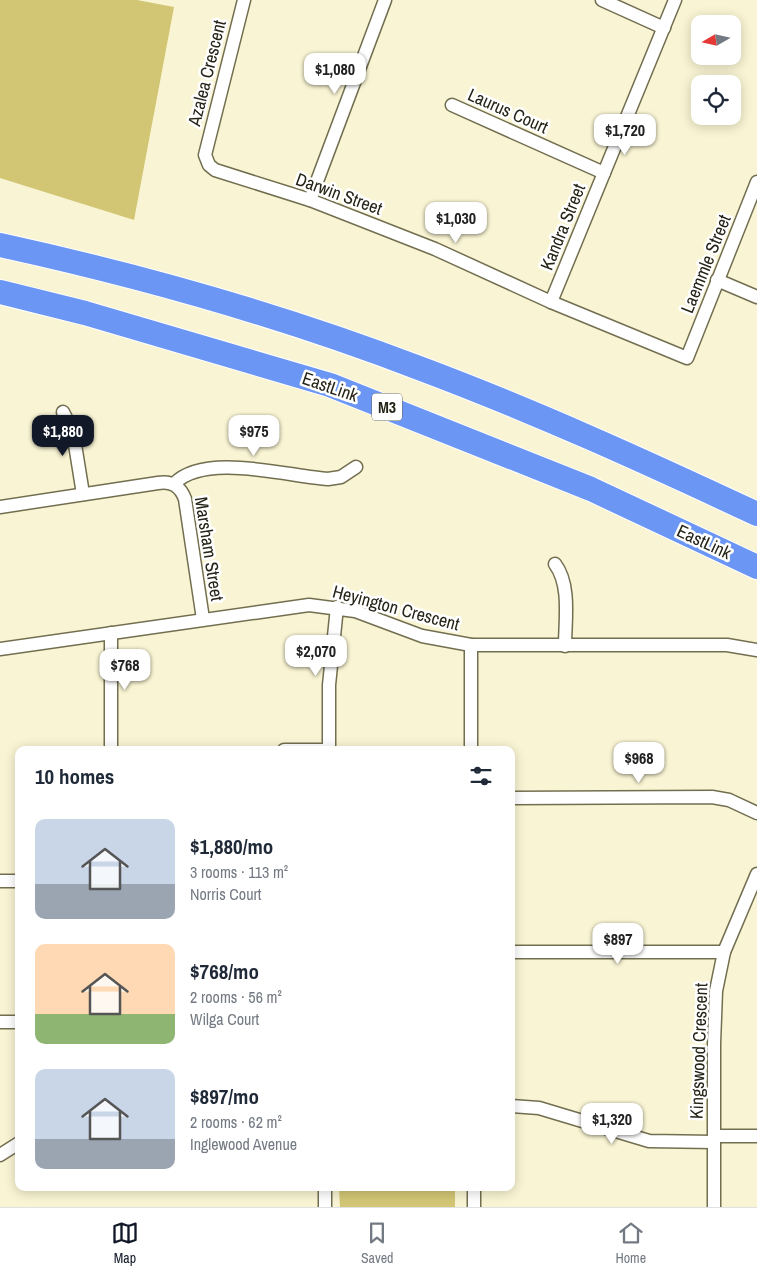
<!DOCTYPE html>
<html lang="en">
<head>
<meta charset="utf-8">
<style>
	:root { --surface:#fff; --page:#f6f6f7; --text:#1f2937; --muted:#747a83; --line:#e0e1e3; --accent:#111827 }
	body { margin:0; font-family:"Archivo Narrow",sans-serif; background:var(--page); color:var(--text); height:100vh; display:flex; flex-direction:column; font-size:19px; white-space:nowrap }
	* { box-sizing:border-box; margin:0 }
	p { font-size:16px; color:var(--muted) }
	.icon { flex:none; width:28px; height:28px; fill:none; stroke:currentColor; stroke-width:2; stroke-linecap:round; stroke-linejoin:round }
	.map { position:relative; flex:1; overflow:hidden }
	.sheet { position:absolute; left:15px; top:746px; width:500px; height:445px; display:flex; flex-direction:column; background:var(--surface); border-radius:10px; box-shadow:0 2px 12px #0003 }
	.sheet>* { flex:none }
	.needle { width:32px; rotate:261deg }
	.buttons { position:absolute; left:691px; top:15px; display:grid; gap:10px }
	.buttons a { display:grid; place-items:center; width:50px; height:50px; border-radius:10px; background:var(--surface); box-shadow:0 2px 12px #0003; font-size:25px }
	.price { position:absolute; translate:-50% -42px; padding:0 11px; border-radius:10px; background:#fff; color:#222; font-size:16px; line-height:32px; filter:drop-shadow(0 1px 2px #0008) }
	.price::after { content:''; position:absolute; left:50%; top:30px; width:15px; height:11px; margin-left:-8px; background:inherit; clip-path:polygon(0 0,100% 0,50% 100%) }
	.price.selected { background:var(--accent); color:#fff }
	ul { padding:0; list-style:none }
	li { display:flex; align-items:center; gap:15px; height:125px; padding:0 20px }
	li span { display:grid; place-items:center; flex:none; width:140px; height:100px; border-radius:10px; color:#555 }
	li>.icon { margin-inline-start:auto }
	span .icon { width:60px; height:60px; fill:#fffc; stroke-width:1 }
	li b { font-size:21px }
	h2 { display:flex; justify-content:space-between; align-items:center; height:60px; padding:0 20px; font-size:21px }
	.tab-bar { display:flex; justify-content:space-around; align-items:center; height:70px; border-top:1px solid var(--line); background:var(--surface); font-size:14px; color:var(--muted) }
	.tab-bar a { display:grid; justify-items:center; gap:2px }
	.tab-bar .selected { color:var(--accent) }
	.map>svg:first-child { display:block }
	.green { fill:#d2c675 }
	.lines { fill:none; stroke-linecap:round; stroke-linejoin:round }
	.street-casing { stroke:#726e50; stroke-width:15 }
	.highway-casing { stroke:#fff; stroke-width:26 }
	.street { stroke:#fff; stroke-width:12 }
	.highway { stroke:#6b96f4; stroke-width:24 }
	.labels { text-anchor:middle; stroke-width:5; stroke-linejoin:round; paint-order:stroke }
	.shield { fill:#fff; stroke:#67665d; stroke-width:1 }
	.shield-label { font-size:16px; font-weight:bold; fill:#262417 }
	.street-label { font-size:18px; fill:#262417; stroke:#fff }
</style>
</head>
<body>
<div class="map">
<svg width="757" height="1207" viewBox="0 0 757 1207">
	<rect width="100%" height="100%" fill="#f9f4d3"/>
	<g class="green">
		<path d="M 0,0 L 137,0 L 174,7 L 134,220 L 0,178 Z"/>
		<path d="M 339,1188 L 455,1188 L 455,1207 L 340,1207 Z"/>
	</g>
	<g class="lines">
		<g class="street-casing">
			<g id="street">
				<path d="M 244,0 L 205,155 L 209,165 L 215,170 L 310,200 L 435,249 L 551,302 L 687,358 L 757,182"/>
				<path d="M 602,0 L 664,28"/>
				<path d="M 452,105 L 604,173"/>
				<path d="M 310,200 L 385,0"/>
				<path d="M 717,280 L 757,297"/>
				<path d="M 551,302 L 675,0"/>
				<path d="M 63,412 L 73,432 L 83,494"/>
				<path d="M 174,484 C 204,452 287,476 328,479 L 341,477 L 356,467"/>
				<path d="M 0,507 L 158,483 C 172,481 180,486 185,499 L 203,619"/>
				<path d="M 555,564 C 571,585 565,621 565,646"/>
				<path d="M 471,645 L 471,750"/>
				<path d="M 0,649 L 309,605 L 355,611 L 422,636 L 471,645 L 727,645 L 757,650"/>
				<path d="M 111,750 L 111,633"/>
				<path d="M 284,750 L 329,750"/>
				<path d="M 329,750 L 329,685 L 337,607"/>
				<path d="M 511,798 L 712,797 L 729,800 L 757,813"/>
				<path d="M 0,881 L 19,881"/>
				<path d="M 511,952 L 724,952"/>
				<path d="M 0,1022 L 19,1022"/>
				<path d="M 511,1106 L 539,1108 L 649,1141 L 714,1142"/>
				<path d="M 714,1136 L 757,1136"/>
				<path d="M 0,1155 L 19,1143"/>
				<path d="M 325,1188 L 325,1207"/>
				<path d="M 474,1207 L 474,1188"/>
				<path d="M 714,1207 L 714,1044 L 716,991 L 724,952 L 757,874"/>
			</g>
		</g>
		<g class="highway-casing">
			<g id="highway">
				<path d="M 0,245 C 142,276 283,316 419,368 C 534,411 646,462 757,514"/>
				<path d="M 0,292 L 85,313 L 330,385 L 591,489 L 757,567"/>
			</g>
		</g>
		<use href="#street" class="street"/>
		<use href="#highway" class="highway"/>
	</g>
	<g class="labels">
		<rect class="shield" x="372" y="393.5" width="30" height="27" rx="4"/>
		<g class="shield-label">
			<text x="387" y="413">M3</text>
		</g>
		<g class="street-label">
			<text transform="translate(207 73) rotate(-76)" y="6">Azalea Crescent</text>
			<text transform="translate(508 111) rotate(24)" y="6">Laurus Court</text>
			<text transform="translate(339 194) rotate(20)" y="6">Darwin Street</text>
			<text transform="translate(563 227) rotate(-68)" y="6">Kandra Street</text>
			<text transform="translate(706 264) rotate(-68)" y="6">Laemmle Street</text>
			<text transform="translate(330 387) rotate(19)" y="6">EastLink</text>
			<text transform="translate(704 542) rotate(25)" y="6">EastLink</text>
			<text transform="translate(209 549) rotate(81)" y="6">Marsham Street</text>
			<text transform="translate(396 608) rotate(15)" y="6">Heyington Crescent</text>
			<text transform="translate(699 1051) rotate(-88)" y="6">Kingswood Crescent</text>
		</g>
	</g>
</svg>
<div class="buttons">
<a><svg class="needle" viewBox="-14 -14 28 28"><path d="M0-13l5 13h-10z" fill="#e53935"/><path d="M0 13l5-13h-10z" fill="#747a83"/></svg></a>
<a><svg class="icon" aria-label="locate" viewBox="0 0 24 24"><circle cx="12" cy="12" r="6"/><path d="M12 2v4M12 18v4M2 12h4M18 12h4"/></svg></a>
</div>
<b class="price" style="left:335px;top:95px">$1,080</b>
<b class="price" style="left:625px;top:156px">$1,720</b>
<b class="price" style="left:456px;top:244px">$1,030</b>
<b class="price selected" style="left:63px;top:457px">$1,880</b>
<b class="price" style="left:254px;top:457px">$975</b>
<b class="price" style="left:316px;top:677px">$2,070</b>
<b class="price" style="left:125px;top:691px">$768</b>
<b class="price" style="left:639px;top:784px">$968</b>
<b class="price" style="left:618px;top:965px">$897</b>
<b class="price" style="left:612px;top:1145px">$1,320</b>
<section class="sheet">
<h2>10 homes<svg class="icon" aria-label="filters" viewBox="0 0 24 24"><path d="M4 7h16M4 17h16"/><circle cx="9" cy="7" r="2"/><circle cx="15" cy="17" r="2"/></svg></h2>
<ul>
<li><span style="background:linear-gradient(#c9d6e8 65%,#9aa5b1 0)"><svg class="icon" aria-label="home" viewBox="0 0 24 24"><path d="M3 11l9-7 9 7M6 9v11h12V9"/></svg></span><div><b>$1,880/mo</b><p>3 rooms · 113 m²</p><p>Norris Court</p></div></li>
<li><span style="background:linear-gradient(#ffd9b3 70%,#8fb573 0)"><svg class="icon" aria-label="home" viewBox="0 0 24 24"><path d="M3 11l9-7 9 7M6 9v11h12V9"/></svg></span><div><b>$768/mo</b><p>2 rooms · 56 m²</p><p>Wilga Court</p></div></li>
<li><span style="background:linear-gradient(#c9d6e8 70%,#9aa5b1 0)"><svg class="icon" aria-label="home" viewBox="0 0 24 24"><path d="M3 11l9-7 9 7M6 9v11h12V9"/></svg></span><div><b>$897/mo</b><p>2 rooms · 62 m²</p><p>Inglewood Avenue</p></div></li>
</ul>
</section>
</div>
<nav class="tab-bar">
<a class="selected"><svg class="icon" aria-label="map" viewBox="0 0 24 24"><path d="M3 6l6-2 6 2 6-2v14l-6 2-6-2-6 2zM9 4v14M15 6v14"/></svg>Map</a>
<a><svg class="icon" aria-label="saved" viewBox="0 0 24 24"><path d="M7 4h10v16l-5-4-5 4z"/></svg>Saved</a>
<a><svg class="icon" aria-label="home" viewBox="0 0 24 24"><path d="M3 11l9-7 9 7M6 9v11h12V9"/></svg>Home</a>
</nav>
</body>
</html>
